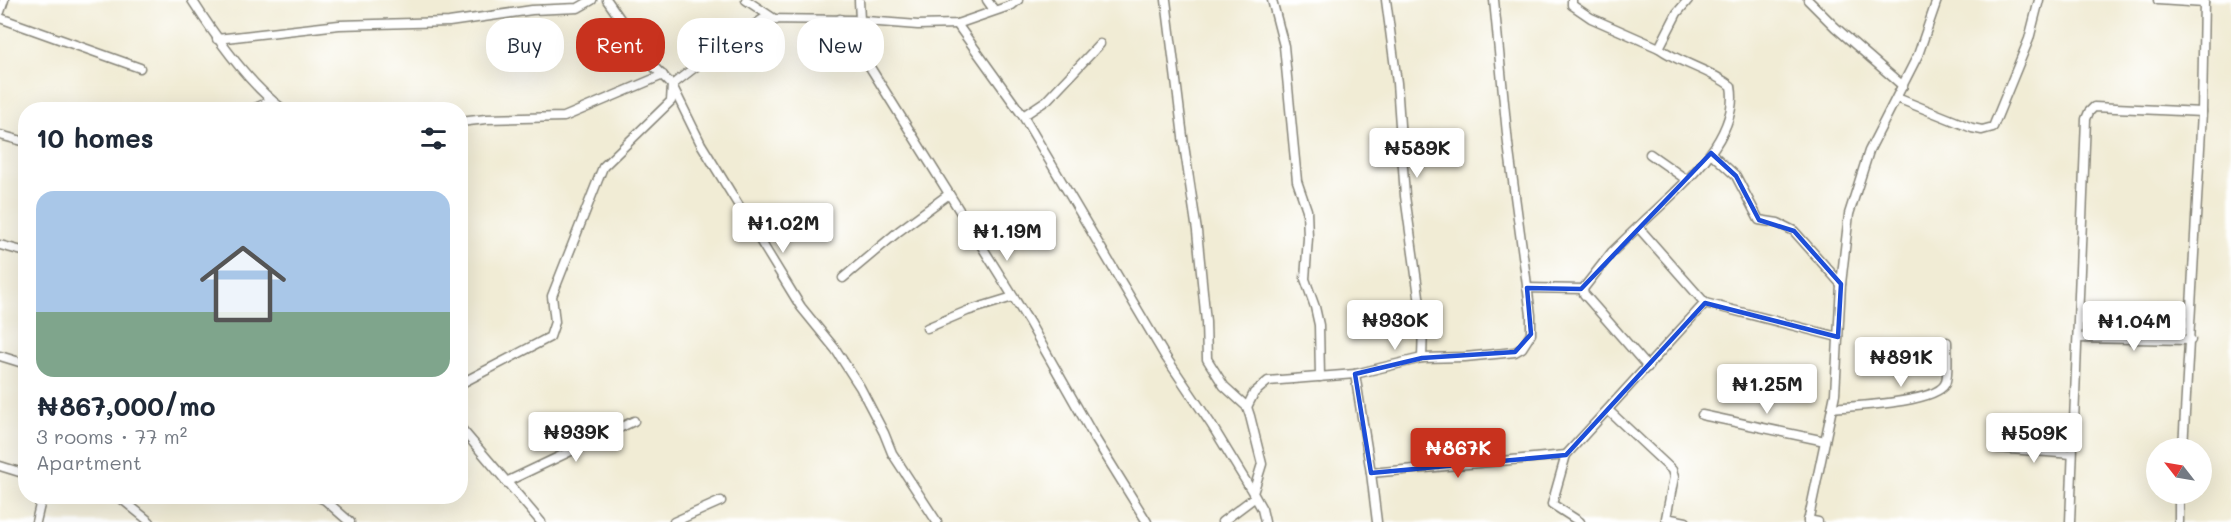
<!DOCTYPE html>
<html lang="en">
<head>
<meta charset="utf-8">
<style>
	:root { --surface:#fff; --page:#f6f6f7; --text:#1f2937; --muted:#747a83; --line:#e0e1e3; --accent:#c8321e }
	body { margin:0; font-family:Mali,sans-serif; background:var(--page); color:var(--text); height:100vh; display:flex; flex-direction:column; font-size:22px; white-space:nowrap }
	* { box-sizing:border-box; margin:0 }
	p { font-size:20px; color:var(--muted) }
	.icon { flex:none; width:33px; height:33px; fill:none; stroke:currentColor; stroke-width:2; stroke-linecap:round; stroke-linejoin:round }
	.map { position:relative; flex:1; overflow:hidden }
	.panel { position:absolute; left:18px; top:102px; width:450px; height:402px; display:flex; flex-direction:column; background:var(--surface); border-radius:24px; box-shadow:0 6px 24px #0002 }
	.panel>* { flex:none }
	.guide { position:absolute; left:486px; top:18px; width:570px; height:54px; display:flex; gap:12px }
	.needle { width:39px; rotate:301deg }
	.tools { position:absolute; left:2146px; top:438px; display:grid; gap:12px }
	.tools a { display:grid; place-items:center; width:66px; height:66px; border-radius:50%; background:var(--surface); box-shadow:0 6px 24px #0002; font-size:30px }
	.price { position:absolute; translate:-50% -51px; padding:0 14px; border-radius:6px; background:#fff; color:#222; font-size:20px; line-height:39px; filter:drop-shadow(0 2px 3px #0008) }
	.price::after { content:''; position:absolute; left:50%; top:36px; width:18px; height:14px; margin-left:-9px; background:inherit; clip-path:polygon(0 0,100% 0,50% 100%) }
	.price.selected { background:var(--accent); color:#fff }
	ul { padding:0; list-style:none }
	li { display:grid; align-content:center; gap:12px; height:318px; padding:0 18px }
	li+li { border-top:2px solid var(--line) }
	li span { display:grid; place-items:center; height:186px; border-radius:18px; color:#555 }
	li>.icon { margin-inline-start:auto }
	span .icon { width:108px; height:108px; fill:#fffc; stroke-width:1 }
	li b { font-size:26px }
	h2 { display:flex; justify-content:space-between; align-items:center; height:72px; padding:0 18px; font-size:26px }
	.tag { padding:0 21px; border-radius:24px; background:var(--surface); box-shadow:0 6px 24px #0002; font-size:21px; line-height:54px }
	.tag.selected { background:var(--accent); color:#fff }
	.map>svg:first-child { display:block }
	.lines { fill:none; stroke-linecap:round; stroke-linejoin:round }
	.minor-casing { stroke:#868478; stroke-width:11 }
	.minor { stroke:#fff; stroke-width:8 }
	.marked { fill:none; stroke:#1d4ed8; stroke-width:4.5; stroke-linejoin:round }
</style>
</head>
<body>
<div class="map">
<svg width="2231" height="522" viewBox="0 0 2231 522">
	<rect width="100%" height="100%" fill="#fff"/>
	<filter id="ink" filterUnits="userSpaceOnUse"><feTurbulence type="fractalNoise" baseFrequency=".0167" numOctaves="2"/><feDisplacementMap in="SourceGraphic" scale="12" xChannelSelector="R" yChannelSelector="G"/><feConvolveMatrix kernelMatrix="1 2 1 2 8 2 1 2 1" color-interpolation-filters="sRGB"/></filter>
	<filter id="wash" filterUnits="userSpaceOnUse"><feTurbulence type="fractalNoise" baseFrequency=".008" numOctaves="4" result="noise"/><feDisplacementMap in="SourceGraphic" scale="24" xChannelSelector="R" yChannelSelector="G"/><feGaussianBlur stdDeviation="1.35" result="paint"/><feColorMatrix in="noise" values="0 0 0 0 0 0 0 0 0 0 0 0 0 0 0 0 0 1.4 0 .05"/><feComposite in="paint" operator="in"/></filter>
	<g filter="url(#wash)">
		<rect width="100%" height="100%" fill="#f1ecd5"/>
	</g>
	<g filter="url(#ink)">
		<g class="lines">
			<g class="minor-casing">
				<g id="minor">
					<path d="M 192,0 C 215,36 249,85 284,110"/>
					<path d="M 607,0 L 652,65 L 672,85 L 701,144 L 801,307 L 836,350 L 860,387 L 884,433 L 892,453 L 937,522"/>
					<path d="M 746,0 L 776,20"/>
					<path d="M 859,0 L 860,20"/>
					<path d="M 987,0 L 994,10"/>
					<path d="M 1166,0 L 1184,145 L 1197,231 L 1206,322 L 1207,359 L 1224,386 L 1247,407 L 1250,416 L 1262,464 L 1253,493 L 1262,509 L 1265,522"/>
					<path d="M 1272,0 L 1284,46 L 1297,181 L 1307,210 L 1308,238 L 1305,279 L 1315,307 L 1319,325 L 1320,377"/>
					<path d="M 1386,0 L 1397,83 L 1405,196 L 1423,325 L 1422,358"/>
					<path d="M 1572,0 L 1572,5 L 1591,18 L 1659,48"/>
					<path d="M 1808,0 L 1835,27 L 1903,86"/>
					<path d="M 2158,0 L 2204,3"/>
					<path d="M 0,12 L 4,0"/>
					<path d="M 0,18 L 140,68"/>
					<path d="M 840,19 L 1029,322 L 1093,435 L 1147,522"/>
					<path d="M 957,24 L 1023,116 L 1165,356 L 1211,424 L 1253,493"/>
					<path d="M 217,39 L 339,25 L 449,22 L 532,10 L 578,8 L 592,0"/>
					<path d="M 1897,98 L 1972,128 L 1982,130 L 1993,127 L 2029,39 L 2039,0"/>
					<path d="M 251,110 L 271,101"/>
					<path d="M 1023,116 L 1047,100 L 1100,44"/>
					<path d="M 460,122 L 486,119 L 564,117 L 663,75"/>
					<path d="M 0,135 L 26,142"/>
					<path d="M 1711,153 L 1736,176 L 1759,220 L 1778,223 L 1794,231 L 1841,284"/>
					<path d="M 1650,154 L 1687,180"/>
					<path d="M 1638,227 L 1612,252 L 1583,289 L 1584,294 L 1648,367"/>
					<path d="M 0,245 L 26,252"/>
					<path d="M 843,278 L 899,231 L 949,194"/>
					<path d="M 1527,288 L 1583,289"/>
					<path d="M 1705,303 L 1838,337"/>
					<path d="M 927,328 L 967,311 L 1013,297"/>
					<path d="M 2078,338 L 2191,340"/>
					<path d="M 0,356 L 26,364"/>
					<path d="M 1355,374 L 1371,473"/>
					<path d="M 460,384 L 550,337 L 555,322 L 552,296 L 603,167 L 671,101 L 672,85 L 712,54 L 763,19 L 853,20 L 918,25 L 957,24 L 1012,5 L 1018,0"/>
					<path d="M 1247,407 L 1254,393 L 1268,381 L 1355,374 L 1422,358 L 1465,357 L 1515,352 L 1522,348 L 1531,334 L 1531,315 L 1508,144 L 1494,0"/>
					<path d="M 1832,408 C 1853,406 1935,403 1945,384 C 1949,376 1947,352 1947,342"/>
					<path d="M 1608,410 L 1672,470 L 1674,477 L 1666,518 L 1686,522"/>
					<path d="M 1702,415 L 1825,441"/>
					<path d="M 460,427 L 541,522"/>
					<path d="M 1998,448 L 2072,454"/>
					<path d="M 2183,448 L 2202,112 L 2204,0"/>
					<path d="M 0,466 L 26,474"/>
					<path d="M 506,482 L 634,421"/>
					<path d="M 118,496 L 150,522"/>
					<path d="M 316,496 L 325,500 L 350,522"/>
					<path d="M 1808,520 L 1818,522"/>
					<path d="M 36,522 L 42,496"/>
					<path d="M 674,522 L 721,501"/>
					<path d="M 1222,522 L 1254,498"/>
					<path d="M 1377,522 L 1371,473 L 1566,455"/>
					<path d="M 1580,522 L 1552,504 L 1566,455 L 1705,303 L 1638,227 C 1673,193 1741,141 1731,86 C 1709,69 1681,64 1659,48 L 1677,13 L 1688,0"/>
					<path d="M 1808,522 L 1835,394 L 1841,284 L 1849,214 L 1869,151 L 1918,55 L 1937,0"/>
					<path d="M 2070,522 L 2086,119 L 2089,112 L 2094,107 L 2202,112"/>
					<path d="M 2179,522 L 2179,494"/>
				</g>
			</g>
			<use href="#minor" class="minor"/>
		</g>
	</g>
	<path class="marked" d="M 1711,153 L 1736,176 L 1759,220 L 1794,231 L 1841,284 L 1838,337 L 1705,303 L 1566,455 L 1371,473 L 1355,374 L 1422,358 L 1515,352 L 1531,334 L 1527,288 L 1581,289 Z"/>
</svg>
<div class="tools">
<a><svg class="needle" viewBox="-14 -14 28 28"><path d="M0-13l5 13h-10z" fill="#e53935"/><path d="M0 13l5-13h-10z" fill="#747a83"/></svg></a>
</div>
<b class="price" style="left:1417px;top:179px">₦589K</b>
<b class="price" style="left:783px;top:254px">₦1.02M</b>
<b class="price" style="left:1007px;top:262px">₦1.19M</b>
<b class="price" style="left:1395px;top:351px">₦930K</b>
<b class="price" style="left:2134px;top:352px">₦1.04M</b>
<b class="price" style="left:1901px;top:388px">₦891K</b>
<b class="price" style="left:1767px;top:415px">₦1.25M</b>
<b class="price" style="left:576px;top:463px">₦939K</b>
<b class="price" style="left:2034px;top:464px">₦509K</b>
<b class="price selected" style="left:1458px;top:479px">₦867K</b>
<div class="guide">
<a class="tag">Buy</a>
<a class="tag selected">Rent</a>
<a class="tag">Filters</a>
<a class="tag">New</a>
</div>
<section class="panel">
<h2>10 homes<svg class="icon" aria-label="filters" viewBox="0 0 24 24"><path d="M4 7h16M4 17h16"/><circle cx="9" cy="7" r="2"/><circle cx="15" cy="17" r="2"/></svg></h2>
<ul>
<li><span style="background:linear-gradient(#a9c7e8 65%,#7fa58c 0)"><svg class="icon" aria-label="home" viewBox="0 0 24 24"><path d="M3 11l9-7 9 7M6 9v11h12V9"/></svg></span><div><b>₦867,000/mo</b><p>3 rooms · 77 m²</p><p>Apartment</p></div></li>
</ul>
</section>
</div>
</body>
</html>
